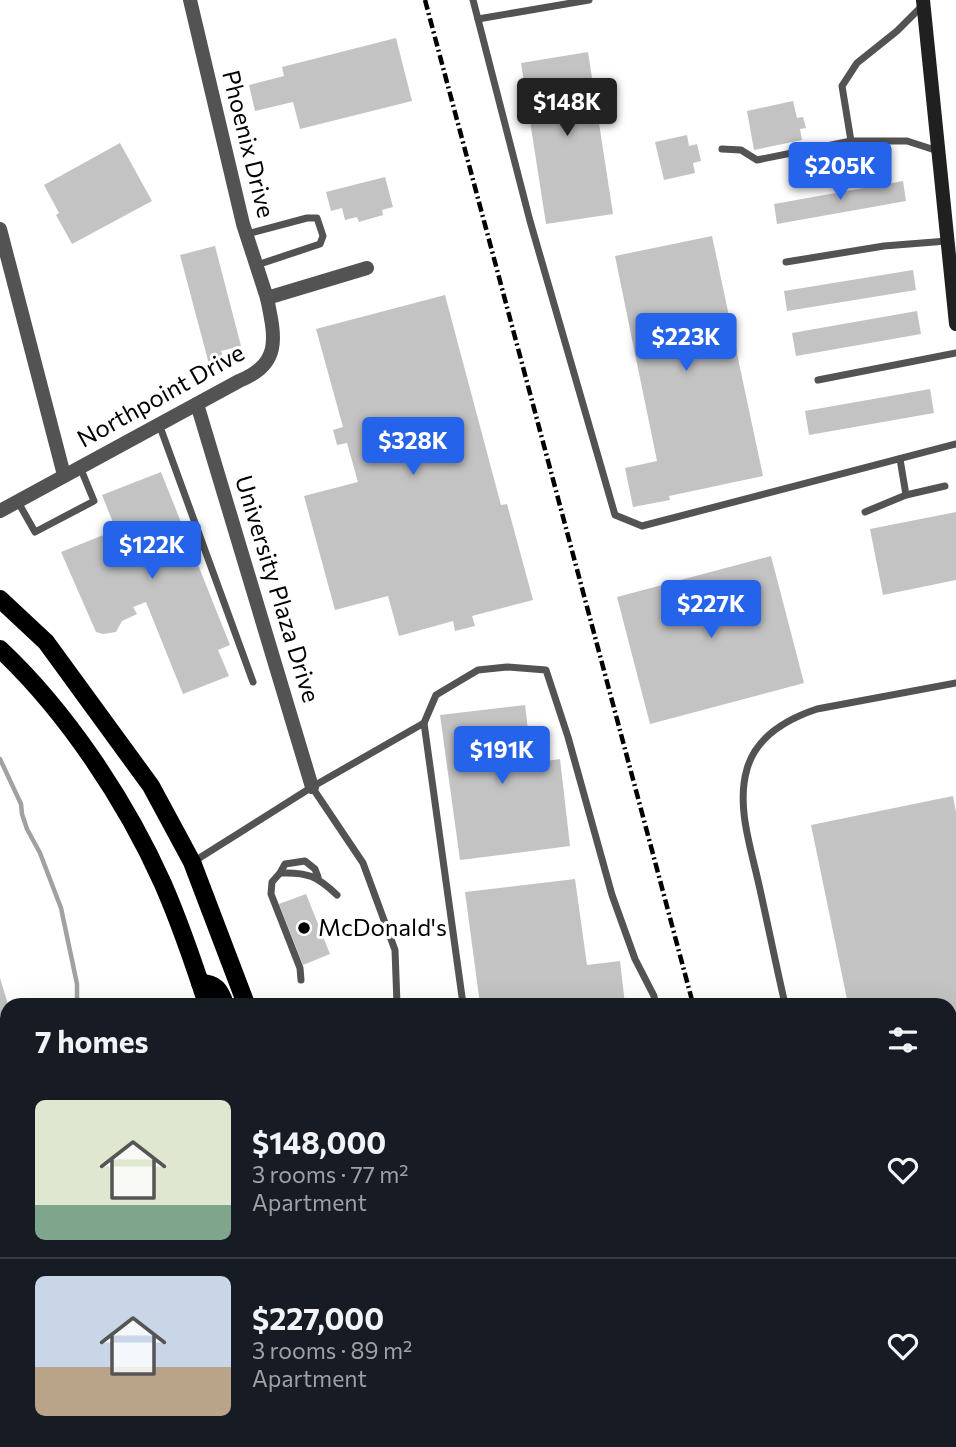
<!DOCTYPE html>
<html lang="en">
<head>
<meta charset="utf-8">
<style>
	:root { --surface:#171b24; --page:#242831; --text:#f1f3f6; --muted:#9ea1a6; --line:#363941; --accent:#2563eb }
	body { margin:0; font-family:Commissioner,sans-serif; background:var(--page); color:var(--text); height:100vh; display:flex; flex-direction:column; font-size:26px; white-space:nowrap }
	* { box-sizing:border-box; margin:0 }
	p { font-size:23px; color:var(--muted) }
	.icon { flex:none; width:38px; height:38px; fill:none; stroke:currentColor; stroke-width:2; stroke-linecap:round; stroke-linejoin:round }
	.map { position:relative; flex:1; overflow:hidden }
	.side { position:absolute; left:0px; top:998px; width:957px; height:450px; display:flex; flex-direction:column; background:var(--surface); border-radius:21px 21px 0 0; box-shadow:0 7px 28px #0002 }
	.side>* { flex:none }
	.price { position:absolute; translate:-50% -60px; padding:0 16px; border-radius:7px; background:var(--accent); color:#fff; font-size:23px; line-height:46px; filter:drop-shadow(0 2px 4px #0008) }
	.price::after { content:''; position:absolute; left:50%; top:42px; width:21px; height:16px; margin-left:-10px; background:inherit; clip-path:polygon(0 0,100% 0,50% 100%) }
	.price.current { background:#222; color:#fff }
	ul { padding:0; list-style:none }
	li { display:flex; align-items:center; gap:21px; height:175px; padding:0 35px }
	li+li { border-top:2px solid var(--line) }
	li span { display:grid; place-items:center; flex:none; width:196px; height:140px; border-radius:10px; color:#555 }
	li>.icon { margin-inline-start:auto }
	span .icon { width:84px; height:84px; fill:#fffc; stroke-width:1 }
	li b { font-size:30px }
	h2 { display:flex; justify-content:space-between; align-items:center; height:84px; padding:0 35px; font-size:30px }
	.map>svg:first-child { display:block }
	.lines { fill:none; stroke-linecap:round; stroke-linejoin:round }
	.stream { stroke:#a1a1a1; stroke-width:4.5 }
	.building { fill:#c3c3c3 }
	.service { stroke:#535353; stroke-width:7 }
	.minor { stroke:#535353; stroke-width:14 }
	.secondary { stroke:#202020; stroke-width:14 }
	.primary { stroke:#000; stroke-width:18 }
	.rail { stroke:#000; stroke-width:4.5; stroke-dasharray:10 3.5 2 3.5; stroke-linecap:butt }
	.poi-dot { fill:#000; stroke:#fff; stroke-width:2.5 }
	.labels { text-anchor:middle; stroke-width:6; stroke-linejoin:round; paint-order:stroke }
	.street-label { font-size:24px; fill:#000; stroke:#fff }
	.poi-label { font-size:24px; fill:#000; stroke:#fff; text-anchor:start }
</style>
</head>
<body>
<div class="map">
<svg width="956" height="1447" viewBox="0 0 956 1447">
	<rect width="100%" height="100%" fill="#fff"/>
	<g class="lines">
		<g class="stream">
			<path d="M 0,759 L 21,804 L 22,814 L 27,829 L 40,853 L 61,908 L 77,984 L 77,1004"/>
			<path d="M 73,1447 L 73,1440"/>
		</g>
	</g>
	<g class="building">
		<path d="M 396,38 L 412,101 L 300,129 L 293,102 L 255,111 L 249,85 L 284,76 L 282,67 Z"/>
		<path d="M 588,52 L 613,214 L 546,224 L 521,63 Z"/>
		<path d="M 793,101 L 797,118 L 803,117 L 806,128 L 800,129 L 802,140 L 754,150 L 747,111 Z"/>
		<path d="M 687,135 L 689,146 L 697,144 L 701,161 L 693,163 L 695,173 L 664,180 L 655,142 Z"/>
		<path d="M 120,143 L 152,201 L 72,244 L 56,215 L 59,213 L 44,185 Z"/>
		<path d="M 385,177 L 393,207 L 382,210 L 383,215 L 359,222 L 357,217 L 345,220 L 342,208 L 331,211 L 326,192 Z"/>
		<path d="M 903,181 L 906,201 L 777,224 L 774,204 Z"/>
		<path d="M 712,236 L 763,476 L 669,496 L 670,500 L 633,507 L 625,468 L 657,461 L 615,256 Z"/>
		<path d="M 215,246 L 241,346 L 221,351 L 224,360 L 209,364 L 180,255 Z"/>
		<path d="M 913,270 L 916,290 L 787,311 L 784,291 Z"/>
		<path d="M 445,295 L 501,505 L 507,504 L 533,600 L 472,616 L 475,626 L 455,631 L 453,621 L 399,636 L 388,596 L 335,610 L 304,496 L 358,482 L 347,443 L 337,445 L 333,430 L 343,427 L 316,329 Z"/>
		<path d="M 917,311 L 921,334 L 796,356 L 792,333 Z"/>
		<path d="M 930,389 L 934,413 L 809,435 L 805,411 Z"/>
		<path d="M 161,472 L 230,645 L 218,650 L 229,676 L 183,694 L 146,602 L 133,607 L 137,614 L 122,621 L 116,632 L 103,634 L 96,632 L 61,552 L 116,530 L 102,495 Z"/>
		<path d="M 956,512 L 956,580 L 883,595 L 870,529 Z"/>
		<path d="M 771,556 L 804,683 L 650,724 L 617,597 Z"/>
		<path d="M 525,705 L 532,763 L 560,759 L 570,846 L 460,860 L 440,715 Z"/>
		<path d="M 953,796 L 956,812 L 956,1142 L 950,1143 L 950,1004 L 848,1004 L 811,825 Z"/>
		<path d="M 575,879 L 587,965 L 620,961 L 625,1004 L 480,1004 L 465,892 Z"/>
		<path d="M 306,894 L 330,954 L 303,965 L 279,904 Z"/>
		<path d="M 0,978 L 8,1004 L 7,1013 L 0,1015 Z"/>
		<path d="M 956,1297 L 956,1447 L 861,1447 L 859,1440 L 950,1440 L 950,1298 Z"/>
		<path d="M 375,1440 L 416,1440 L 417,1447 L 376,1447 Z"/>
		<path d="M 544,1440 L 666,1440 L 666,1442 L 638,1447 L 545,1447 Z"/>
	</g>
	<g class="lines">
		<g class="service">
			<path d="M 473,0 L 530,221 L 615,515 L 642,526 L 956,444"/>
			<path d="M 478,19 L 589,0"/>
			<path d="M 851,141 L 842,86 L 857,63 L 897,31 L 923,5"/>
			<path d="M 722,149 L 741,150 L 757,160 L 851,141 L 907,141 L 938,151"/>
			<path d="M 247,234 L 307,218 L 317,218 L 323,236 L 320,244 L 257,265"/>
			<path d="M 786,262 L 884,246 L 947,241"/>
			<path d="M 818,380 L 956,353"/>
			<path d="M 159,424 L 253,682"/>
			<path d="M 900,459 L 906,495 L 945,486"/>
			<path d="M 18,502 L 35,532 L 94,501 L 80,467"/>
			<path d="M 865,512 L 906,495"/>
			<path d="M 424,723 L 436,695 L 478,670 L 507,667 L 546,670 L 568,737 L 612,895 L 635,959 L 654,996 L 655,1004"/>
			<path d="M 312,787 L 363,863 L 395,950 L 397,1004"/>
			<path d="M 193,862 L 312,787 L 424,723 L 463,1004"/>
			<path d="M 280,873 L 285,864 L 305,861 L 315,869 L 318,877"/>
			<path d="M 301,980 L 300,968 L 271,894 L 272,882 L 280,873 C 308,872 317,876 337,895"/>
			<path d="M 785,1004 C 776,965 768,925 759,885 C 751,848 736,806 747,769 C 756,737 787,719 817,709 L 956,683"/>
			<path d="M 950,1168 L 956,1167"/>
			<path d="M 950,1249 L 956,1247"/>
			<path d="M 524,1440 L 524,1447"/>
			<path d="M 214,1447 L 218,1440"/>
			<path d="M 709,1447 L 717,1446 L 716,1440"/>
		</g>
		<g class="minor">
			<path d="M 190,0 L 243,224 L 267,298"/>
			<path d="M 0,229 L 64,475"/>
			<path d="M 197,404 L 312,787"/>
			<path d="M 0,511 L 239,381 C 282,364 275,337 267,298 L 367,268"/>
		</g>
		<path class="secondary" d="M 923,0 L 956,324"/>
		<g class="primary">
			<path d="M 0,599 L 46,642 L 151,786 L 192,862 L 246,1004"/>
			<path d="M 0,649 C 66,711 126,801 163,884 C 180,923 194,964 207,1004"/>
			<path d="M 200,983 C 216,983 220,990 225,1004"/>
			<path d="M 255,1440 L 255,1447"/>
			<path d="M 296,1440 L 296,1447"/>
		</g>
		<g class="rail">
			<path d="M 425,0 L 693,1004"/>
			<path d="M 810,1440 L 812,1447"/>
		</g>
	</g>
	<circle class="poi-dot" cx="304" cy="928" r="7"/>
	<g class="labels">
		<g class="street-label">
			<text transform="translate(248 144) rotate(76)" y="8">Phoenix Drive</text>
			<text transform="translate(161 396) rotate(-29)" y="8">Northpoint Drive</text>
			<text transform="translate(277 589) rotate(73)" y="8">University Plaza Drive</text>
		</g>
		<g class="poi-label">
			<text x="318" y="936">McDonald's</text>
		</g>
	</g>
</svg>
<b class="price current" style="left:567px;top:138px">$148K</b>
<b class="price" style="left:840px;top:202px">$205K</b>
<b class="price" style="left:686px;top:373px">$223K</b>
<b class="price" style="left:413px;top:477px">$328K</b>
<b class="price" style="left:152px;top:581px">$122K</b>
<b class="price" style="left:711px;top:640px">$227K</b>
<b class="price" style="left:502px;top:786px">$191K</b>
<section class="side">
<h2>7 homes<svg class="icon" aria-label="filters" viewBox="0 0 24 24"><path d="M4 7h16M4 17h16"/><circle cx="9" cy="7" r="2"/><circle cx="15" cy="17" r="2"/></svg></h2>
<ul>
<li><span style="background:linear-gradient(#dfe7d0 75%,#7fa58c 0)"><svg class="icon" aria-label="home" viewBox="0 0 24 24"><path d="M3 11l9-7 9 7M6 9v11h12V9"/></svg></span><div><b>$148,000</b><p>3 rooms · 77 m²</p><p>Apartment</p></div><svg class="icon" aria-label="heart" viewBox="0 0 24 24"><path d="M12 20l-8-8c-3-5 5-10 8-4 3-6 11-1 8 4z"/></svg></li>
<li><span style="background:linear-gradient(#c9d6e8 65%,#b9a48a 0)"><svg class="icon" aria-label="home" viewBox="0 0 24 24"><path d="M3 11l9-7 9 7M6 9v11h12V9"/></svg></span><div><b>$227,000</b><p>3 rooms · 89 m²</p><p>Apartment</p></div><svg class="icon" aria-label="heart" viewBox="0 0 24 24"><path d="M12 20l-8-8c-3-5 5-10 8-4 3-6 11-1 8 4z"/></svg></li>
</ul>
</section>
</div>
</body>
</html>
